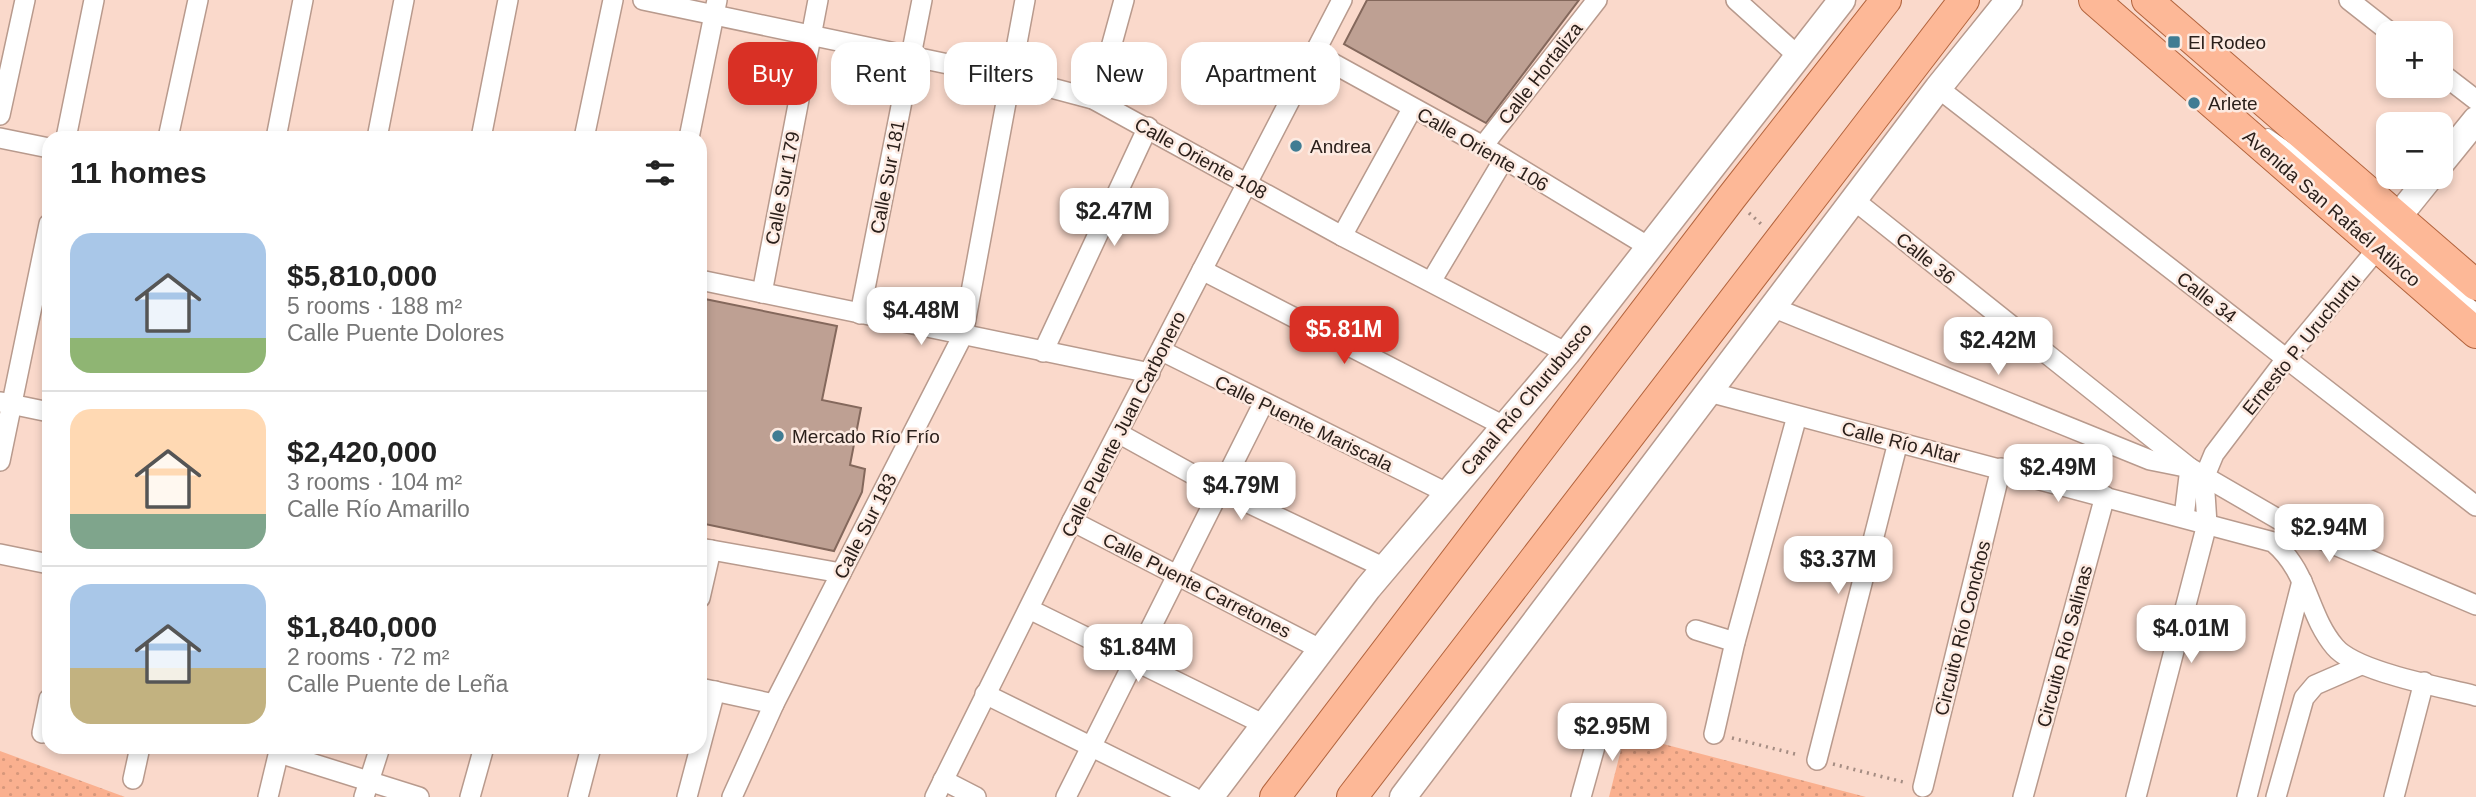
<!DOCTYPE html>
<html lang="en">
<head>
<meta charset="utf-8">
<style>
	:root { --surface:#fff; --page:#f2f2f2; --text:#222; --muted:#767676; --line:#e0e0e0; --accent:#d93025 }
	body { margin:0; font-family:Arial,sans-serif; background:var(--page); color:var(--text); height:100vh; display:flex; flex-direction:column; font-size:26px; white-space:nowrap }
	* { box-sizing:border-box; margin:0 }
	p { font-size:23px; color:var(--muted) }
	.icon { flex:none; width:38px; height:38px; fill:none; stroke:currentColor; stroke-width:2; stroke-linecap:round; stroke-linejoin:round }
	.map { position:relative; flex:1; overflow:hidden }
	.side { position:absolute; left:42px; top:131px; width:665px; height:623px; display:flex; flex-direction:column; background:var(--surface); border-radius:21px; box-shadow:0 4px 10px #0003 }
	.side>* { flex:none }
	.hud { position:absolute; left:728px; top:42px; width:665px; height:63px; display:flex; gap:14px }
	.tools { position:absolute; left:2376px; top:21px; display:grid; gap:14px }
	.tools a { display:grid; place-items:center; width:77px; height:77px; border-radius:14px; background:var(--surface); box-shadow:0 4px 10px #0003; font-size:35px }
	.price { position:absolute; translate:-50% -60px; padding:0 16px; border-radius:14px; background:#fff; color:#222; font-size:23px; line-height:46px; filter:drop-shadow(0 2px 4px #0008) }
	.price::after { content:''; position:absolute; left:50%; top:42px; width:21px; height:16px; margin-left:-10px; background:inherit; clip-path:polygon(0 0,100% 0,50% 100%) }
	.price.selected { background:var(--accent); color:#fff }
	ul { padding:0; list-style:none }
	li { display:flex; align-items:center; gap:21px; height:175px; padding:0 28px }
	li+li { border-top:2px solid var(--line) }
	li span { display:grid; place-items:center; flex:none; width:196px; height:140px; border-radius:21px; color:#555 }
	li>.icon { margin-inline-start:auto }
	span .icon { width:84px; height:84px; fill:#fffc; stroke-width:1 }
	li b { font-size:30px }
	h2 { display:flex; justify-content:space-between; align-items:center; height:84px; padding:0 28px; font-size:30px }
	.chip { padding:0 24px; border-radius:21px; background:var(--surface); box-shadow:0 4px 10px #0003; font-size:24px; line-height:63px }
	.chip.selected { background:var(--accent); color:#fff }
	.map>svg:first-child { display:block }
	.grass { fill:url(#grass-dots) }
	.building { fill:#bea093; stroke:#84685c; stroke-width:2 }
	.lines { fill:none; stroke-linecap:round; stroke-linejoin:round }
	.lane-casing { stroke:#b89a8d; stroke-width:12 }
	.street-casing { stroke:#b89a8d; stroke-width:22 }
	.secondary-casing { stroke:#b89a8d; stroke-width:29 }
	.primary-casing { stroke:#b2643e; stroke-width:32 }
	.path { stroke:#a48c82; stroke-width:3.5; stroke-dasharray:2 5; stroke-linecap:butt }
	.lane { stroke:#fff; stroke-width:10 }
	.street { stroke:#fff; stroke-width:19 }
	.secondary { stroke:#fff; stroke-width:26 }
	.primary { stroke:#fdb897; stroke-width:30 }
	.poi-dot { fill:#407c93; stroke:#fdeae1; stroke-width:2.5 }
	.labels { text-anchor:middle; stroke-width:5; stroke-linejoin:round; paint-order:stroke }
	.poi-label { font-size:19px; fill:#2b201b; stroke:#fdeae1; text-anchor:start }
	.street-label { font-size:19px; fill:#2b201b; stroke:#fdeae1 }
</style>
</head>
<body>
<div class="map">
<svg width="2476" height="797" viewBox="0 0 2476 797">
	<defs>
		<pattern id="grass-dots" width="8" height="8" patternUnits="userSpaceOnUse" patternTransform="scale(1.75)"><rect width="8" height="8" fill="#fab08f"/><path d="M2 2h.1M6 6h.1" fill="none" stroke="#d6977b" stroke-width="1.8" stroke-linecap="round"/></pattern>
	</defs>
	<rect width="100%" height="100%" fill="#fad9cb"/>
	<g class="grass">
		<path d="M 1625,734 L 1866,797 L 1609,797 Z"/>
		<path d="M 0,751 L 125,797 L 0,797 Z"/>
	</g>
	<g class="building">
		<path d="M 1367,0 L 1579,0 L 1486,123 L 1344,44 Z"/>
		<path d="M 700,298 L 837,326 L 822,400 L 861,408 L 850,465 L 865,469 L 862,492 L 834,551 L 700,523 Z"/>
	</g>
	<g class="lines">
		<g class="lane-casing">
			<path id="lane" d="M 2268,134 L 2304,159 L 2476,309"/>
		</g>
		<g class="street-casing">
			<g id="street">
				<path d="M 643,0 L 1010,77 L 1093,99 L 1342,236 L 1567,353"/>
				<path d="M 1736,0 L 1798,56"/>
				<path d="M 2349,0 L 2391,33"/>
				<path d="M 1316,54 L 1483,146 L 1649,247"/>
				<path d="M 2441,73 L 2476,100"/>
				<path d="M 1938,88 L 2476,506"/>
				<path d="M 1093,99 L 1102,80 L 1124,0"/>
				<path d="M 0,115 L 25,0"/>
				<path d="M 0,138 L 49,148"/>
				<path d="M 66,138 L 94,0"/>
				<path d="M 168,138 L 198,0"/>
				<path d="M 276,138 L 303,0"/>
				<path d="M 377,138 L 404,0"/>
				<path d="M 481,138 L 508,0"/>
				<path d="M 584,138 L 613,0"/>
				<path d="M 689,138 L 717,0"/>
				<path d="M 1483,146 L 1597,0"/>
				<path d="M 1854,200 L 2190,468 L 2184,517"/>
				<path d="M 1342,236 L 1412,109"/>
				<path d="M 1202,270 L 1504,426"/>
				<path d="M 700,280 L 1150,373"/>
				<path d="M 1432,280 L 1504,159"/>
				<path d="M 762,293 L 818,0"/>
				<path d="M 1772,307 L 2150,460 L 2190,468 L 2290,526 L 2476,605"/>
				<path d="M 860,314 L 922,0"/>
				<path d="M 1162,351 L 1447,493"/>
				<path d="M 1043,352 L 1148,127"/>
				<path d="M 1709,392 L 2273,542 C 2309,572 2307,614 2335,647 C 2356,672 2442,687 2476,696"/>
				<path d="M 1,402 L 49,412"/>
				<path d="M 1118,433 L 1221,490 L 1385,568"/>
				<path d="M 0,461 L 49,224"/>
				<path d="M 1072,521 L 1322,650"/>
				<path d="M 700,548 L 841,573"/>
				<path d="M 0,554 L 49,564"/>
				<path d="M 700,598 L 711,550"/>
				<path d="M 1029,609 L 1265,725"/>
				<path d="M 1696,630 L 1735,642"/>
				<path d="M 700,688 L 774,704"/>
				<path d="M 985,694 L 1193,797"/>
				<path d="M 42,733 L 49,699"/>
				<path d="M 1714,734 L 1735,642 L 1797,416"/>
				<path d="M 279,753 L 419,797"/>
				<path d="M 1817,760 L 1898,442"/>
				<path d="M 133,779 L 140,747"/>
				<path d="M 943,780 L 976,797"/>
				<path d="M 1923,787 L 2001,468"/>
				<path d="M 268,797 L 280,747"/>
				<path d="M 364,797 L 380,747"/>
				<path d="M 470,797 L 484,747"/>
				<path d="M 578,797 L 591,747"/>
				<path d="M 687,797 L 715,691"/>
				<path d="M 732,797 L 774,704 L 963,335 L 1025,0"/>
				<path d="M 935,797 L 1072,521 L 1342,0"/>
				<path d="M 1066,797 L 1263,404"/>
				<path d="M 1581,797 L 1603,718"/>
				<path d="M 2023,797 L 2105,496"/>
				<path d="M 2136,797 L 2207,524 L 2204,478 L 2214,454 L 2286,359 L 2378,248"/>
				<path d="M 2247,797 L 2302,581"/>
				<path d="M 2276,797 L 2304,698 L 2315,685 L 2361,665"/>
				<path d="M 2394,797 L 2424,682"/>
			</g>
		</g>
		<g class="secondary-casing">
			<g id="secondary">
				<path d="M 2441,163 L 2476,120"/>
				<path d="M 2378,248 L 2397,218 L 2430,177"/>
				<path d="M 1210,797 L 1368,588 L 1567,353 L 1842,0"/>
				<path d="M 1403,797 L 1938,88 L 2009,0"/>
			</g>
		</g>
		<g class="primary-casing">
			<g id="primary">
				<path d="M 2094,0 L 2476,333"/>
				<path d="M 2147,0 L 2476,285"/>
				<path d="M 1275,797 L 1731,198 L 1886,0"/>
				<path d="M 1352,797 L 1964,0"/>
			</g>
		</g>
		<g class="path">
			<path d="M 1749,213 L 1761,224"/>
			<path d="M 1732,738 L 1799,755"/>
			<path d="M 1833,764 L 1907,783"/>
		</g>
		<use href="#lane" class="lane"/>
		<use href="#street" class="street"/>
		<use href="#secondary" class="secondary"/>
		<use href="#primary" class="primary"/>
	</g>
	<g class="poi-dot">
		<rect x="2167" y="35" width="14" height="14" rx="3.5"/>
		<circle cx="2194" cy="103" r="7"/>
		<circle cx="1296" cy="146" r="7"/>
		<circle cx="778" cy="436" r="7"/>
	</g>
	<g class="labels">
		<g class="poi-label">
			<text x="2188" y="49">El Rodeo</text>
			<text x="2208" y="110">Arlete</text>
			<text x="1310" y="153">Andrea</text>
			<text x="792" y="443">Mercado Río Frío</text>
		</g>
		<g class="street-label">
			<text transform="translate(1540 73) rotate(-52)" y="7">Calle Hortaliza</text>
			<text transform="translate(1483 149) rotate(30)" y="7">Calle Oriente 106</text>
			<text transform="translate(1201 158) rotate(29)" y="7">Calle Oriente 108</text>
			<text transform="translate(887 177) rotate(-79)" y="7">Calle Sur 181</text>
			<text transform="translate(782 188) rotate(-79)" y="7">Calle Sur 179</text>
			<text transform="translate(2332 208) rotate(41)" y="7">Avenida San Rafaél Atlixco</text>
			<text transform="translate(1926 258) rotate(39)" y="7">Calle 36</text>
			<text transform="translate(2207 297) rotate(38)" y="7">Calle 34</text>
			<text transform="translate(2301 344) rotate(-51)" y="7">Ernesto P. Uruchurtu</text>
			<text transform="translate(1526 399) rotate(-50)" y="7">Canal Río Churubusco</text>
			<text transform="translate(1304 423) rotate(26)" y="7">Calle Puente Mariscala</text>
			<text transform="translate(1123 424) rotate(-63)" y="7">Calle Puente Juan Carbonero</text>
			<text transform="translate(1901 442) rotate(14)" y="7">Calle Río Altar</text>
			<text transform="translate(865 526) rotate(-63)" y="7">Calle Sur 183</text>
			<text transform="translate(1197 585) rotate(27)" y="7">Calle Puente Carretones</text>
			<text transform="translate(1962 628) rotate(-76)" y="7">Circuito Río Conchos</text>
			<text transform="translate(2064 646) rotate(-75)" y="7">Circuito Río Salinas</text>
		</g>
	</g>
</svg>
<div class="tools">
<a>+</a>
<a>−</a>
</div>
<b class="price" style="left:1114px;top:248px">$2.47M</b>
<b class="price" style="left:921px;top:347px">$4.48M</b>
<b class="price selected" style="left:1344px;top:366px">$5.81M</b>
<b class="price" style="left:1998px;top:377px">$2.42M</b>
<b class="price" style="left:2058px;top:504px">$2.49M</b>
<b class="price" style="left:1241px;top:522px">$4.79M</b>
<b class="price" style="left:2329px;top:564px">$2.94M</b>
<b class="price" style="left:1838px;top:596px">$3.37M</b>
<b class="price" style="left:2191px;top:665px">$4.01M</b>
<b class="price" style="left:1138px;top:684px">$1.84M</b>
<b class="price" style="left:1612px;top:763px">$2.95M</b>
<div class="hud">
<a class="chip selected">Buy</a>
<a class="chip">Rent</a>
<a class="chip">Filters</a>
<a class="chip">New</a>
<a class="chip">Apartment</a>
</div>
<section class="side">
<h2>11 homes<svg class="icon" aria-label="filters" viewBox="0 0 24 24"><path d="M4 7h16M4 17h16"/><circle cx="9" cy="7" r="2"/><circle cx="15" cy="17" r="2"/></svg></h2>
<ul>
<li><span style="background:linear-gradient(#a9c7e8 75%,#8fb573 0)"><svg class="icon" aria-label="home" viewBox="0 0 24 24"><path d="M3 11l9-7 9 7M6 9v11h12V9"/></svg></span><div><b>$5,810,000</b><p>5 rooms · 188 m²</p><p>Calle Puente Dolores</p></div></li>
<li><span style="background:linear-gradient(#ffd9b3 75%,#7fa58c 0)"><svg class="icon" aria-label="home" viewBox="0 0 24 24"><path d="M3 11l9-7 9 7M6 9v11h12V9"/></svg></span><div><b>$2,420,000</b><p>3 rooms · 104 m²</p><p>Calle Río Amarillo</p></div></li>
<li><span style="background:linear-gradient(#a9c7e8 60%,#c2b280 0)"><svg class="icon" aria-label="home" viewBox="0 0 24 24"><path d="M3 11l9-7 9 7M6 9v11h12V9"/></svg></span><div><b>$1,840,000</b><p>2 rooms · 72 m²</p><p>Calle Puente de Leña</p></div></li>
</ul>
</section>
</div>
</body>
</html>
